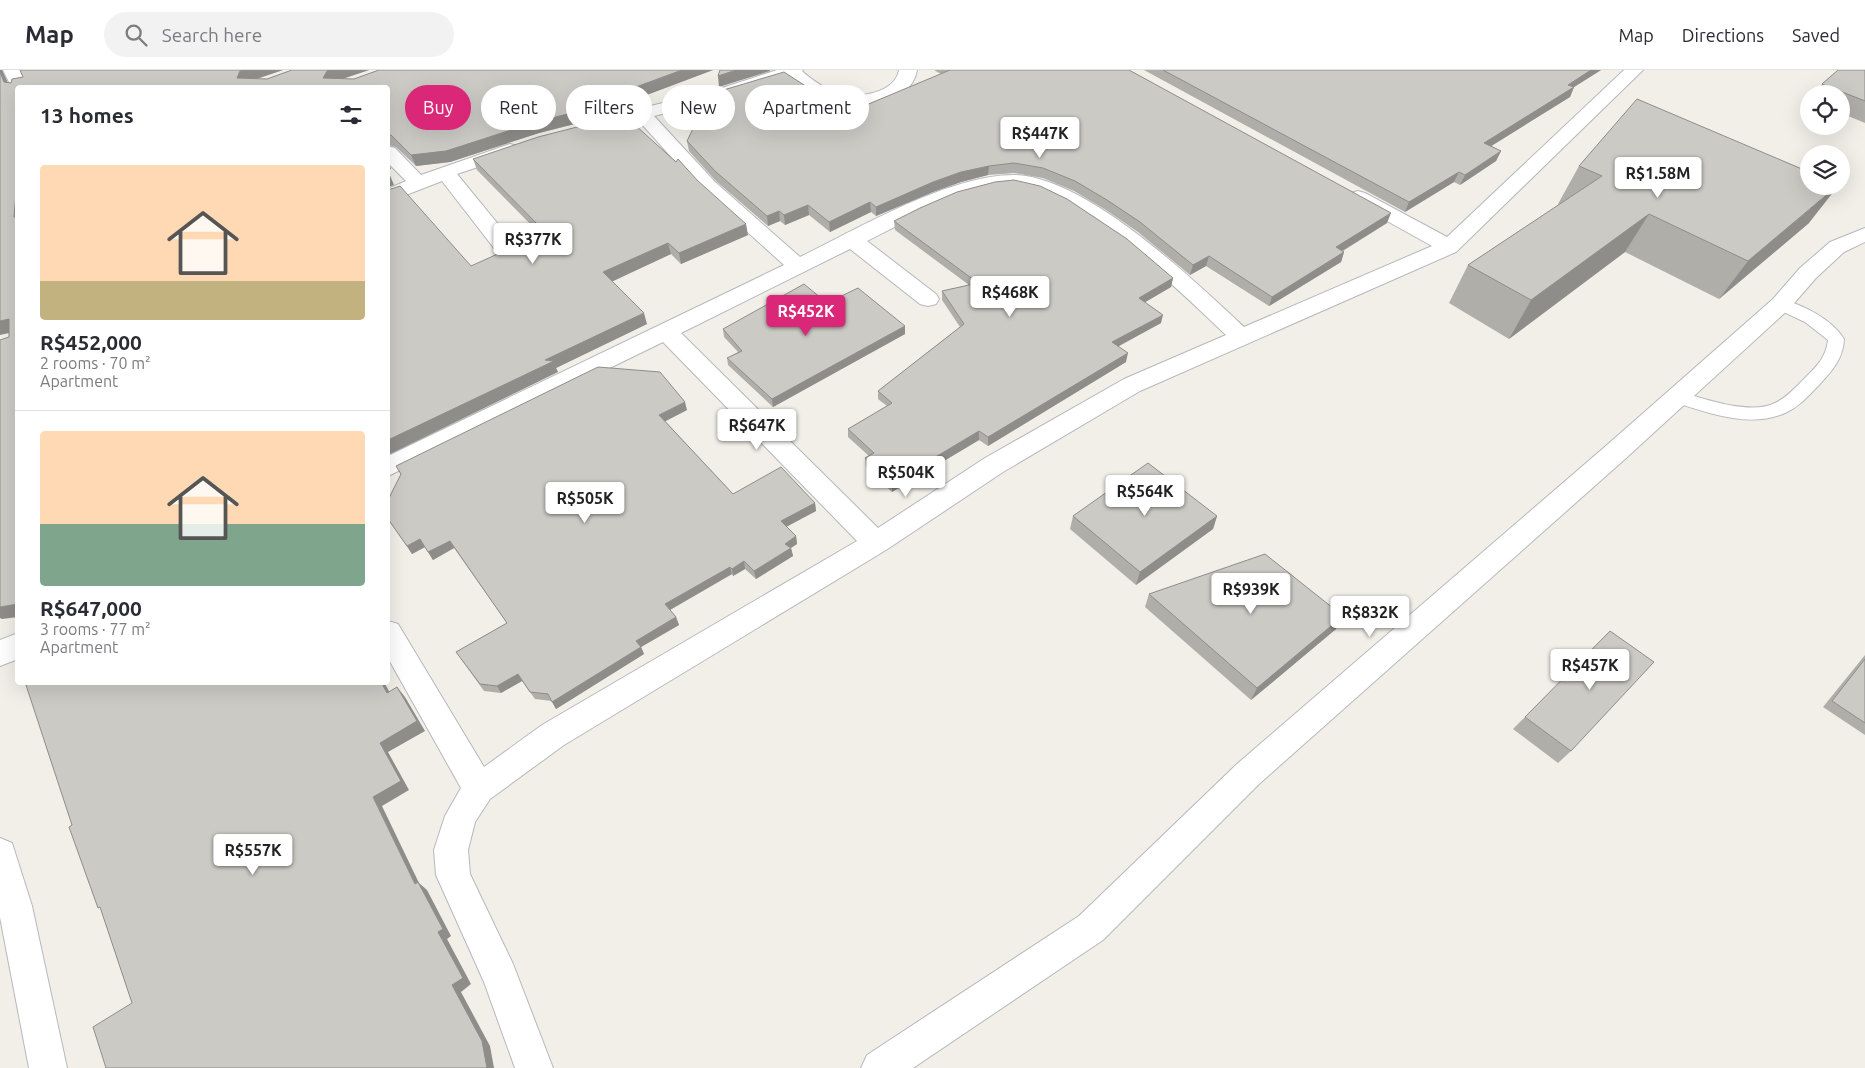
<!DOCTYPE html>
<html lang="en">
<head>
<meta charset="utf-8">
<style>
	:root { --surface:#fff; --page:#f2f2f3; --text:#2b2b33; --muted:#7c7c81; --line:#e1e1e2; --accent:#db2777 }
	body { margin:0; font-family:Ubuntu,sans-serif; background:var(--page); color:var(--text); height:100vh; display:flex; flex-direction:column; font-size:19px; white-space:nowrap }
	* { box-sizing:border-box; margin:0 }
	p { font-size:16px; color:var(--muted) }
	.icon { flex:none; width:28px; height:28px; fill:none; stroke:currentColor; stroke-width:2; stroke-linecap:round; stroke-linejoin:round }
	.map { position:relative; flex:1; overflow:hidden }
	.sheet { position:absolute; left:15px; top:15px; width:375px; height:600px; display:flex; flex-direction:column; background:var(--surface); border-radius:5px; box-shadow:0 5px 20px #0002 }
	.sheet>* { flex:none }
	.hud { position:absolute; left:405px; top:15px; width:475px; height:45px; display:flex; gap:10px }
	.buttons { position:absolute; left:1800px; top:15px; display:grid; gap:10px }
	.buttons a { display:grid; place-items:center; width:50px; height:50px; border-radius:50%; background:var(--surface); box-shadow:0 5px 20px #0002; font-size:25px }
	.price { position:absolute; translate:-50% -42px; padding:0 11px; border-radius:5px; background:#fff; color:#222; font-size:16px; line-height:32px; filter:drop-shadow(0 1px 2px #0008) }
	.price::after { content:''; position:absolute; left:50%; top:30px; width:15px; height:11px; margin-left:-8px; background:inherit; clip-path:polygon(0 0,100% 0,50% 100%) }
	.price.active { background:var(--accent); color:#fff }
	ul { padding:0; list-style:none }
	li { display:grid; align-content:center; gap:10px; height:265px; padding:0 25px }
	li+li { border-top:1px solid var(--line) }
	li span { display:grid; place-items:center; height:155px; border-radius:5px; color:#555 }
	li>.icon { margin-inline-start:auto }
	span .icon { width:90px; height:90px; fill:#fffc; stroke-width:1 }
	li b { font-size:21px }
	h2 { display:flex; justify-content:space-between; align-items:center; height:60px; padding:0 25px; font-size:21px }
	.chip { padding:0 18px; border-radius:22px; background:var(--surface); box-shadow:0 5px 20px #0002; font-size:18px; line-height:45px }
	.chip.active { background:var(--accent); color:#fff }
	header { display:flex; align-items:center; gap:30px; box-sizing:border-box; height:70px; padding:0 25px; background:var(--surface); border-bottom:1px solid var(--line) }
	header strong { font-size:24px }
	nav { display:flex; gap:28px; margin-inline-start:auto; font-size:18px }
	.search { width:350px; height:45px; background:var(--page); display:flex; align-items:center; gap:12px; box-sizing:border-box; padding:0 18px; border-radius:28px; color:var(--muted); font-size:19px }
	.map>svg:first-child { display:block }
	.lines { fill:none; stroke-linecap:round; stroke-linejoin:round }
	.service-casing { stroke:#b5b8bc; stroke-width:2 }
	.minor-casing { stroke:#b5b8bc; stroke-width:2 }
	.tertiary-casing { stroke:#b5b8bc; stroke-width:2 }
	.service { fill:#fff; fill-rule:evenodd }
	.minor { fill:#fff; fill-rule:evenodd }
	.tertiary { fill:#fff; fill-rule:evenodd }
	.wall { fill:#afaea9 }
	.shaded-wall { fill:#8f8d8a }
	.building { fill:#cccac5; stroke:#8f8d8a }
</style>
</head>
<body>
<header>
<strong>Map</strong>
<div class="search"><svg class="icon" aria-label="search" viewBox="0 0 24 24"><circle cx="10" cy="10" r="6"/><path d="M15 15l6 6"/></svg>Search here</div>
<nav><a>Map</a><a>Directions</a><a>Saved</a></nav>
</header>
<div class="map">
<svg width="1865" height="998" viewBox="0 0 1865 998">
	<rect width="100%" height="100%" fill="#f1efe8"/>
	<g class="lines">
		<g class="service-casing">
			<path id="service" d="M 1781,229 C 1803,235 1832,249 1844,269 C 1843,289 1832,301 1819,315 C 1809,325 1800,336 1787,342 C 1751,360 1706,342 1671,331 L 1668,327 L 1671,323 L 1677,321 C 1703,328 1750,346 1775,333 C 1786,328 1795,318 1804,309 C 1816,297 1826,288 1828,270 L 1805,252 L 1775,238 L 1773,234 L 1775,230 Z"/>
		</g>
		<g class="minor-casing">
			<g id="minor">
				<path d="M 3,0 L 21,0 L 29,18 L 18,18 L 18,23 L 14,22 Z"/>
				<path d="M 777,0 L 803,0 L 802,1 C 813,11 825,19 839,23 C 859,29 895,23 899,0 L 917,0 C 911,37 852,40 824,30 C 811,26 799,17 788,8 L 728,28 L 654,46 L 715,112 L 800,187 C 859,158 949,105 1014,105 C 1085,106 1194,210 1244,257 L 1432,176 L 1351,131 L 1348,127 L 1351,123 L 1358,121 L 1365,123 L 1447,167 L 1624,0 L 1643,0 L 1456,182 L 1140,321 L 1003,402 L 886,480 L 564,675 L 490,729 L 475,752 L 468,780 L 470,804 L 513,894 L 553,998 L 515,998 L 484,912 L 436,805 L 434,780 L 445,746 L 461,718 L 388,588 L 388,551 L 398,554 L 484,697 L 542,655 L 857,471 L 663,272 L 388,406 L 388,386 L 784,195 L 701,120 L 638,50 L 592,62 L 585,60 L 583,56 L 585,52 L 716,20 ZM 1014,117 C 1077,121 1180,221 1226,265 L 1124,309 L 985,388 L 878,458 L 681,263 L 850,179 L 920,234 L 928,236 L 936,234 L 939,229 L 936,224 L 867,171 C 913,148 960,120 1014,117 Z"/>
				<path d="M 510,74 L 517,76 L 520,80 L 517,84 L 457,104 L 520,181 L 523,186 L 520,191 L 512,193 L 504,191 L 442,111 L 388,132 L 388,119 L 406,111 L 388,93 L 388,76 L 395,78 L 421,105 Z"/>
				<path d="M 1865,158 L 1865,172 L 1844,182 L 1816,208 L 1789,239 L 1625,389 L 1259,714 L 1103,870 L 913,998 L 861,998 L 867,985 L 1079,846 L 1237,694 L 1607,375 L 1773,229 L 1800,198 L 1830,172 Z"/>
				<path d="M 18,563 L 18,589 L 0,596 L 0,570 Z"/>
			</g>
		</g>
		<g class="tertiary-casing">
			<path id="tertiary" d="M 0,768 L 12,773 L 32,836 L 67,998 L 29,998 L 0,847 Z"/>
		</g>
		<use href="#service" class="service"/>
		<use href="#minor" class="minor"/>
		<use href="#tertiary" class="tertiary"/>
	</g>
	<g class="wall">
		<path d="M 0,0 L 2,0 L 8,13 L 11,13 L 23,7 L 20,0 L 283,0 L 257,9 L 267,9 L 292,0 L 369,0 L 343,9 L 354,9 L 379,0 L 713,0 L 612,38 L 614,44 L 539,63 L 450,92 L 416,96 L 396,77 L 388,75 L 388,18 L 18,18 L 2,549 L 9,267 Z"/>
		<path d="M 934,0 L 1129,0 L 1387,153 L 1343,181 L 1344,182 L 1341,192 L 1269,236 L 1206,196 L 1190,205 L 1138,162 L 1106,140 L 1074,121 L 1043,108 L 1014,103 L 988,105 L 961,112 L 933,122 L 876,146 L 871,142 L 830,162 L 809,145 L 785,155 L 780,151 L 768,156 L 716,111 L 689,81 L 687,71 L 847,43 L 941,4 Z"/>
		<path d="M 1144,0 L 1601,0 L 1574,17 L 1570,27 L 1491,76 L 1501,81 L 1496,91 L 1460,115 L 1454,112 L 1405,142 Z"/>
		<path d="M 1865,0 L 1865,53 L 1841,43 L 1841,24 L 1815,24 L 1822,14 Z"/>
		<path d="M 473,89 L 748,165 L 681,194 L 671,184 L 612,211 L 647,254 L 556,298 L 558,302 L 471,196 L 516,181 L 541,165 L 477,100 Z"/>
		<path d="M 1579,96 L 1809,153 L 1719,229 L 1625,182 L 1509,269 L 1449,233 L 1468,195 L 1559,135 L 1558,134 Z"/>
		<path d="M 894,151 L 1173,208 L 1171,217 L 1145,232 L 1161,253 L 1118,276 L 1126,292 L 988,376 L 979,370 L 892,422 L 866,397 L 865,388 L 869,386 L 848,367 L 848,359 L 887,336 L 878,329 L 878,321 L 960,257 L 942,230 L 942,221 L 969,215 L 895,160 Z"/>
		<path d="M 827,233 L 905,264 L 773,337 L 728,295 L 727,288 L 738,282 L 724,267 L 723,259 Z"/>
		<path d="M 687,340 L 665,351 L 733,424 L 815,433 L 816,441 L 786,457 L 796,466 L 797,474 L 791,478 L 793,486 L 756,509 L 745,499 L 733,506 L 732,504 L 670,540 L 676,547 L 679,555 L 641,577 L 644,584 L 556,639 L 552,631 L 535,629 L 522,611 L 501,623 L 484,621 L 456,582 L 507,553 L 454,478 L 433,490 L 425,477 L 412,484 L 388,449 L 388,430 L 401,405 L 396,396 Z"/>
		<path d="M 1073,446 L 1217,446 L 1213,459 L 1136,515 L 1070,459 Z"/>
		<path d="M 1149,524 L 1336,559 L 1251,630 L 1145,537 Z"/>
		<path d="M 1865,585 L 1865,665 L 1823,637 Z"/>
		<path d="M 1525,647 L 1571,681 L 1558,693 L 1513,659 Z"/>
	</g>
	<g class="shaded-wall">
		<path d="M 0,0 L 2,0 L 12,23 L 4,12 L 0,2 Z"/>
		<path d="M 244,0 L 283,0 L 246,12 L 237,8 L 240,1 Z"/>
		<path d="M 331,0 L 369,0 L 332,12 L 323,8 L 327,1 Z"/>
		<path d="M 682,0 L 713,0 L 612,38 L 614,44 L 539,63 L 450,92 L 416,96 L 411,85 L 606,28 Z"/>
		<path d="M 736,0 L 770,0 L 770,1 L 719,17 L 718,6 Z"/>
		<path d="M 1591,0 L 1601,0 L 1563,24 L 1568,15 Z"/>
		<path d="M 1574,17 L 1570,27 L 1480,83 L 1484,73 Z"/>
		<path d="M 1501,81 L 1496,91 L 1460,115 L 1465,105 Z"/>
		<path d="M 388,91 L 391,99 L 388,99 Z"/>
		<path d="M 989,96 L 988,105 L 961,112 L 933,122 L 876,146 L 876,137 L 933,112 L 961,102 Z"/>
		<path d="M 18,99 L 18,152 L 14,147 Z"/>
		<path d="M 1459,102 L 1454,112 L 1405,142 L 1409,132 Z"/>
		<path d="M 389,103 L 394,115 L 388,117 L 388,104 Z"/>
		<path d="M 1837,116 L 1838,116 L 1809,153 L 1719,229 L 1748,191 Z"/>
		<path d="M 870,132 L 871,142 L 830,162 L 829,152 Z"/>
		<path d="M 808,135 L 809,145 L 785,155 L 784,145 Z"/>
		<path d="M 779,141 L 780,151 L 768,156 L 767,146 Z"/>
		<path d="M 1391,143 L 1387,153 L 1332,187 L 1336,177 Z"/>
		<path d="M 1649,144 L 1625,182 L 1509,269 L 1531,230 Z"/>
		<path d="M 746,154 L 748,165 L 681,194 L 679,183 Z"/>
		<path d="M 668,173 L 671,184 L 607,214 L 603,202 Z"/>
		<path d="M 1344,182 L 1341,192 L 1269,236 L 1272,227 Z"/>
		<path d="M 1209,186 L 1206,196 L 1190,205 L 1193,195 Z"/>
		<path d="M 1173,208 L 1171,217 L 1137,237 L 1139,228 Z"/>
		<path d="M 644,243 L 647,254 L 556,298 L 558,302 L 388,385 L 388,370 L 545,290 Z"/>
		<path d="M 1163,245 L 1161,253 L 1110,281 L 1112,272 Z"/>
		<path d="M 9,249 L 18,261 L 0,265 L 0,251 Z"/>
		<path d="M 905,256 L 905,264 L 773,337 L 772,329 Z"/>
		<path d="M 1128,283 L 1126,292 L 988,376 L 988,367 Z"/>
		<path d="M 685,332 L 687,340 L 662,353 L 659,345 Z"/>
		<path d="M 979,361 L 979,370 L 892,422 L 892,413 Z"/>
		<path d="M 815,433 L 816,441 L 782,459 L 781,451 Z"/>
		<path d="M 1217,446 L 1213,459 L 1136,515 L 1140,502 Z"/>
		<path d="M 796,466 L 797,474 L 786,481 L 785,474 Z"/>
		<path d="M 420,469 L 425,477 L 412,484 L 407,476 Z"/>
		<path d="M 450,471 L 454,478 L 433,490 L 428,482 Z"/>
		<path d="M 791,478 L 793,486 L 756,509 L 754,501 Z"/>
		<path d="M 744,491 L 745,499 L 733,506 L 732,499 Z"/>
		<path d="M 730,497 L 732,504 L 668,541 L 665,534 Z"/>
		<path d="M 18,534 L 18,547 L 2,549 L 0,548 L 0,537 Z"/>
		<path d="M 1343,546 L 1336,559 L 1251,630 L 1257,618 Z"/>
		<path d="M 676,547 L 679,555 L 641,577 L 644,584 L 556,639 L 552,632 L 636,571 Z"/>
		<path d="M 518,604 L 522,611 L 501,623 L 497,616 Z"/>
		<path d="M 381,612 L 384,612 L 395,632 L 387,623 Z"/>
		<path d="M 397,617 L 405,627 L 425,661 L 388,682 L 409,720 L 382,736 L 419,813 L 427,820 L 451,866 L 447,869 L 471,914 L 461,922 L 490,976 L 494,998 L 487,998 L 452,915 L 438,862 L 373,727 L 380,673 Z"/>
	</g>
	<g class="building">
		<path d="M 20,0 L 244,0 L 240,1 L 237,8 L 267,9 L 292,0 L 331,0 L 327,1 L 323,8 L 354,9 L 379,0 L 682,0 L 606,28 L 611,33 L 536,52 L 446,81 L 411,85 L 391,65 L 388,65 L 388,18 L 18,18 L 18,99 L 14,147 L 18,146 L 18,534 L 0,537 L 0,270 L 9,267 L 9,249 L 0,251 L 0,2 L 4,12 L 11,13 L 12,9 L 23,7 Z"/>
		<path d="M 720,0 L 736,0 L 718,6 Z"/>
		<path d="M 950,0 L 1129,0 L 1391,143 L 1336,177 L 1344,182 L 1272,227 L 1209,186 L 1193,195 L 1140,152 L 1107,130 L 1075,111 L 1043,98 L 1014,93 L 989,96 L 961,102 L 933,112 L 876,137 L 870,132 L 829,152 L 808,135 L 784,145 L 779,141 L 767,146 L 715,101 L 687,71 L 710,24 L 784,2 L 847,43 Z"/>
		<path d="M 1163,0 L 1591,0 L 1568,15 L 1574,17 L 1484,73 L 1501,81 L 1465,105 L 1459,102 L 1409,132 Z"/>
		<path d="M 1838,0 L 1865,0 L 1865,31 L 1822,14 Z"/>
		<path d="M 1637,29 L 1809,102 L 1809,116 L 1837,116 L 1748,191 L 1649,144 L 1531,230 L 1468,195 L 1602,106 L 1579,96 Z"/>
		<path d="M 624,45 L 676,92 L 678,89 L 697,110 L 746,154 L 679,183 L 668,173 L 603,202 L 644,243 L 545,290 L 554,291 L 388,370 L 388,120 L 400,116 L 471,196 L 502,182 L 508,183 L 516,181 L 521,174 L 546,163 L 473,89 L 538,67 Z"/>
		<path d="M 1014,110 L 1040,116 L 1067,129 L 1127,169 L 1173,208 L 1139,228 L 1163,245 L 1112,272 L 1128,283 L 988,367 L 979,361 L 892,413 L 865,388 L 874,383 L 848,359 L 892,333 L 878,321 L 964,254 L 942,221 L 978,213 L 894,151 L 920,138 L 957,122 L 995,112 Z"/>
		<path d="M 804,214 L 827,233 L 858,218 L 905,256 L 772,329 L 727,288 L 742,281 L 723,259 Z"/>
		<path d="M 598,297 L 660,302 L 685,332 L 659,345 L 733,424 L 781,397 L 815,433 L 781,451 L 796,466 L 785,474 L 791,478 L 754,501 L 744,491 L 732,499 L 730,497 L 665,534 L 676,547 L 636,571 L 641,577 L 552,632 L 548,624 L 530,622 L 518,604 L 497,616 L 480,614 L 456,582 L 507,553 L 450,471 L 428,482 L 420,469 L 407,476 L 388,449 L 388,430 L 401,404 L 396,396 Z"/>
		<path d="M 1148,393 L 1217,446 L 1140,502 L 1073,446 Z"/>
		<path d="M 1265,484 L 1343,546 L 1257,618 L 1149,524 Z"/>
		<path d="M 1610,561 L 1654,592 L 1571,681 L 1525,647 Z"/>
		<path d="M 1865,589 L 1865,653 L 1832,631 Z"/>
		<path d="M 25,612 L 381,612 L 387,623 L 397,617 L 417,651 L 380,673 L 401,711 L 373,727 L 415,814 L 418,812 L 443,859 L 438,862 L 463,908 L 452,915 L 482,971 L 487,998 L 106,998 L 93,957 L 132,933 L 100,837 L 98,838 L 69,757 L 72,755 Z"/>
	</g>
</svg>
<div class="buttons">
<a><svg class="icon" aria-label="locate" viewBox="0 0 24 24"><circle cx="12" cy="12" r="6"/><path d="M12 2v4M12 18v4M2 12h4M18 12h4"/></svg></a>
<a><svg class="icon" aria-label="layers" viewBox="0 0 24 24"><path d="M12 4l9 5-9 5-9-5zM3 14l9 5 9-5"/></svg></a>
</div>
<b class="price" style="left:1040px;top:89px">R$447K</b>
<b class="price" style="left:1658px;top:129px">R$1.58M</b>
<b class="price" style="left:533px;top:195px">R$377K</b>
<b class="price" style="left:1010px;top:248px">R$468K</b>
<b class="price active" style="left:806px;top:267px">R$452K</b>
<b class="price" style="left:757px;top:381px">R$647K</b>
<b class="price" style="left:906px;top:428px">R$504K</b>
<b class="price" style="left:1145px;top:447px">R$564K</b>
<b class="price" style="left:585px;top:454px">R$505K</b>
<b class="price" style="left:1251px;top:545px">R$939K</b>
<b class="price" style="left:1370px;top:568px">R$832K</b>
<b class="price" style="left:1590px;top:621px">R$457K</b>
<b class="price" style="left:253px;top:806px">R$557K</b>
<div class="hud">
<a class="chip active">Buy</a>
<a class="chip">Rent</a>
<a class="chip">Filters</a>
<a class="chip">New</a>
<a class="chip">Apartment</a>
</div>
<section class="sheet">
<h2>13 homes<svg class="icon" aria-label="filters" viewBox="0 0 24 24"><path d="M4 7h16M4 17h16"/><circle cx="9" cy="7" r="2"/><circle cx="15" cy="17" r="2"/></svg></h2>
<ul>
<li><span style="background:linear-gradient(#ffd9b3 75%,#c2b280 0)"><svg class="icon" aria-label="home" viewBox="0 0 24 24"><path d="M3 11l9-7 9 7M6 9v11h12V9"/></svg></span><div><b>R$452,000</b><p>2 rooms · 70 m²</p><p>Apartment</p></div></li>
<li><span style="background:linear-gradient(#ffd9b3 60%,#7fa58c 0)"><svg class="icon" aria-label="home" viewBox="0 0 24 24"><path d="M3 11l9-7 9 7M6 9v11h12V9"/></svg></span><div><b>R$647,000</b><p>3 rooms · 77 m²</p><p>Apartment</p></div></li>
</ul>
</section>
</div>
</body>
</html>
